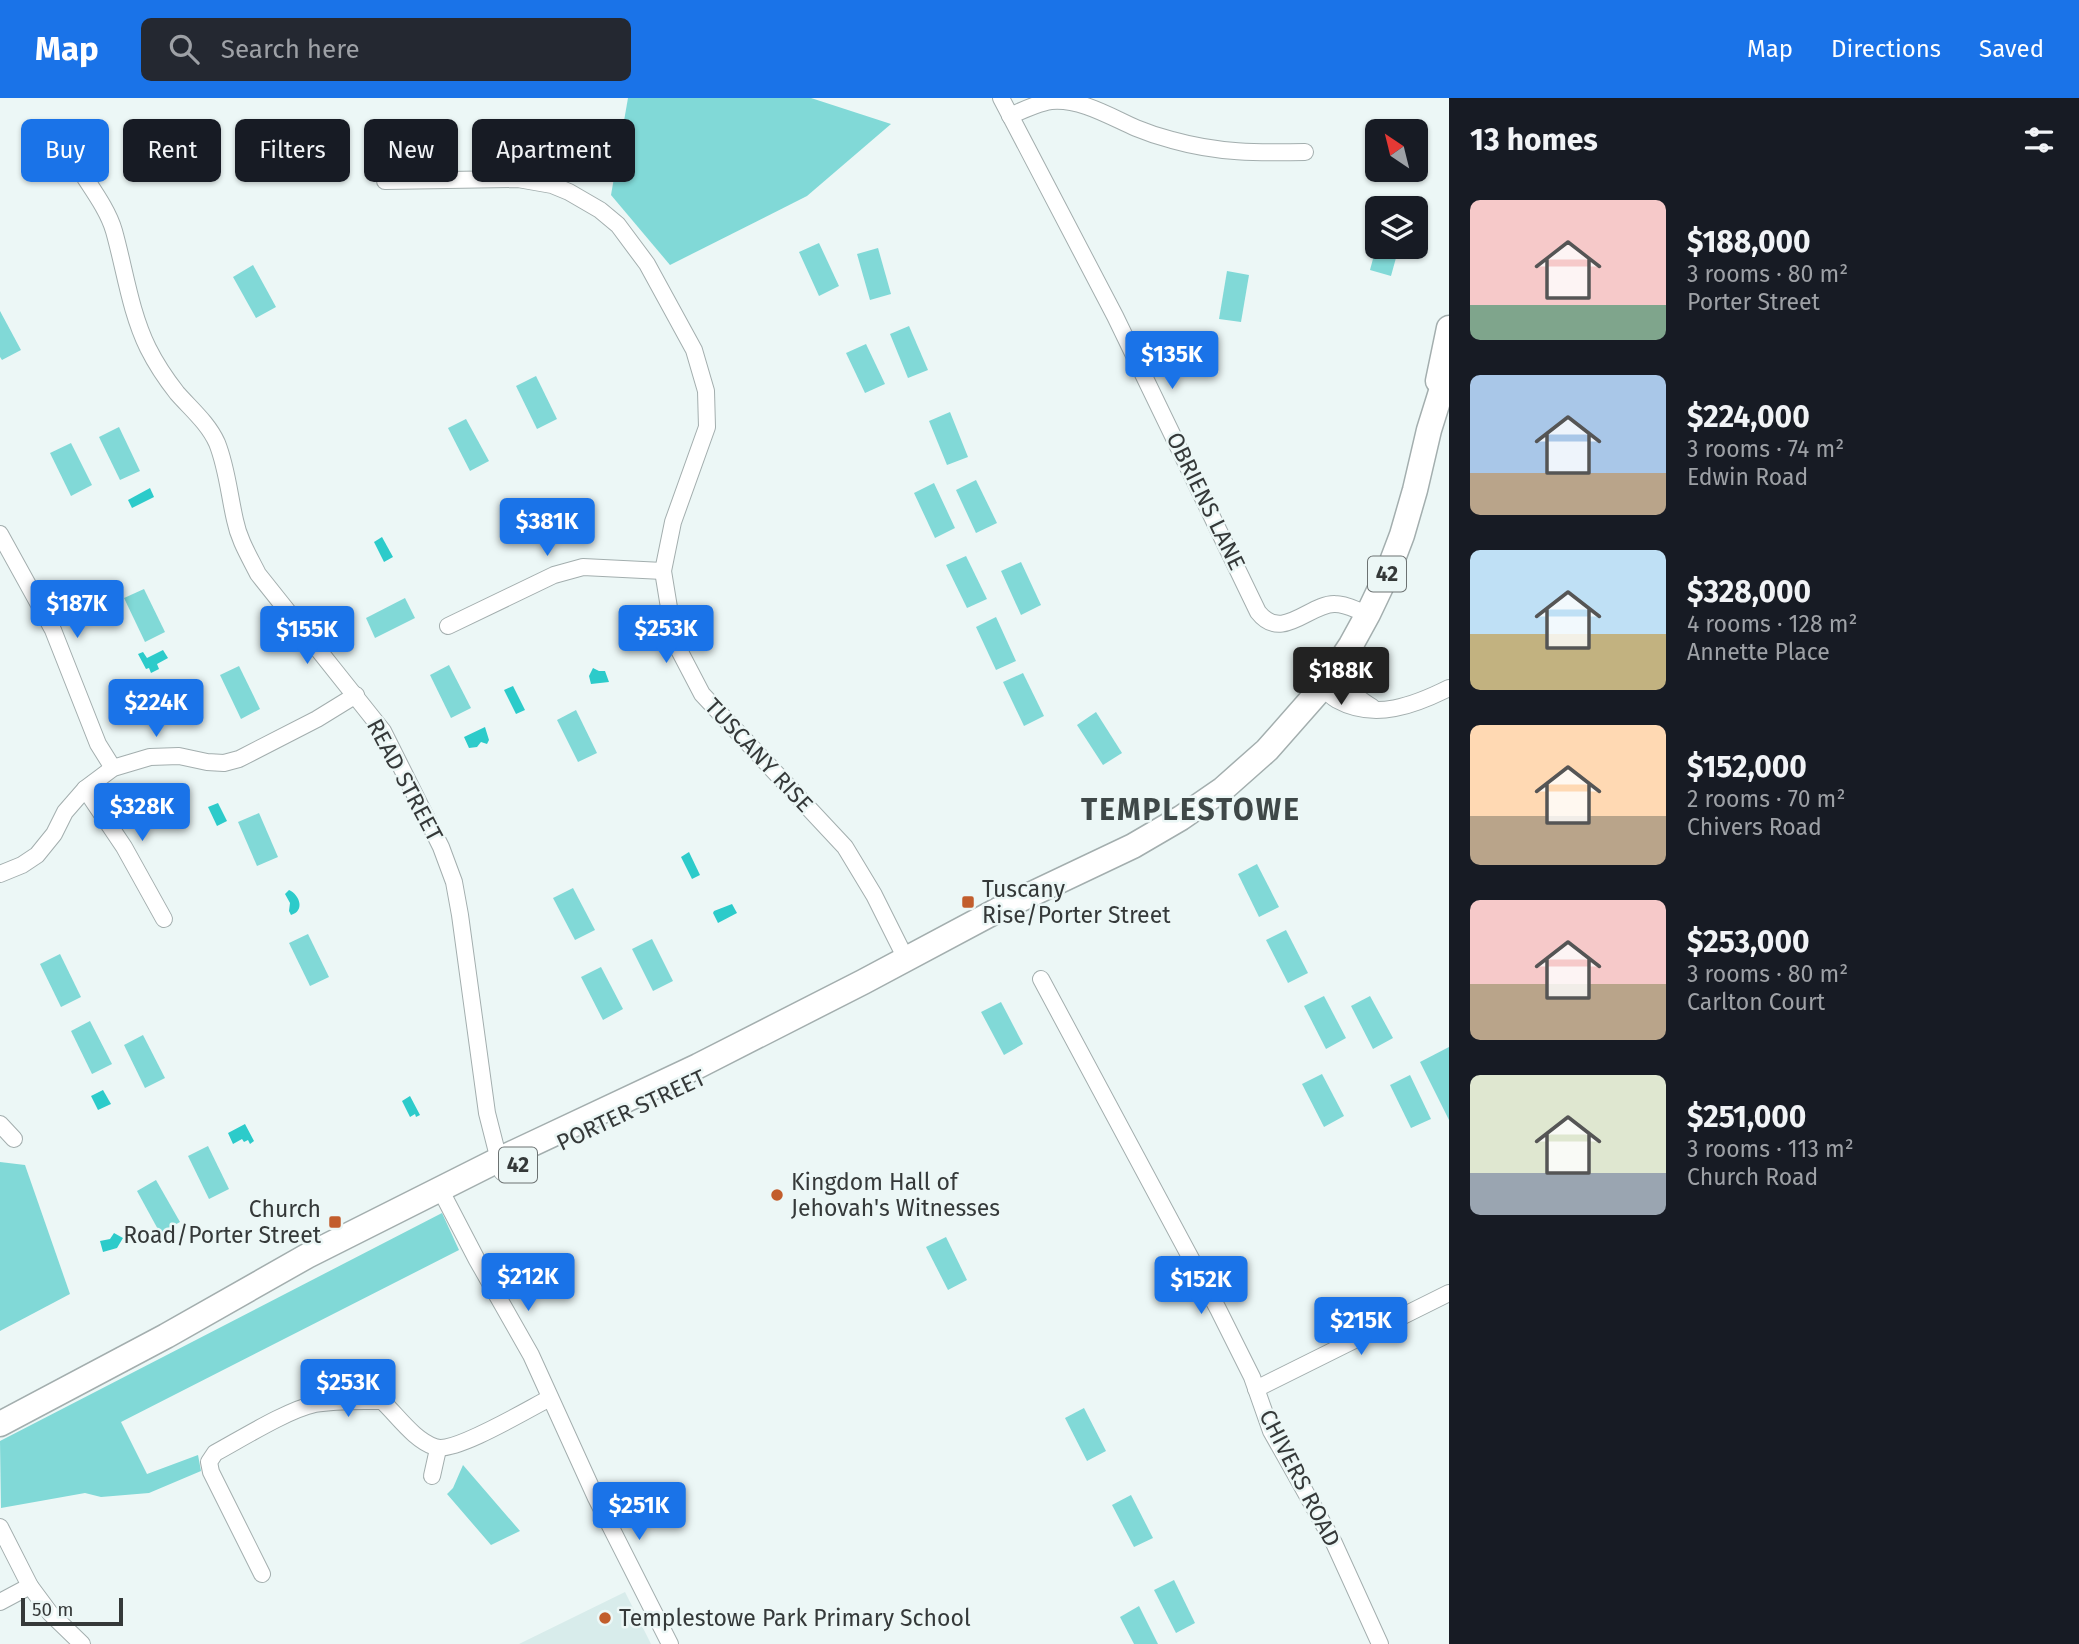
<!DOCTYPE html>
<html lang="en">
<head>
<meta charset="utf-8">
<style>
	:root { --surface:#171b24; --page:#242831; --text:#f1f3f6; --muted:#9ea1a6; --accent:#1a73e8 }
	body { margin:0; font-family:"Fira Sans",sans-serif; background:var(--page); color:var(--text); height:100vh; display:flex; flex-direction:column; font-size:26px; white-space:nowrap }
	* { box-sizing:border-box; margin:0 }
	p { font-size:23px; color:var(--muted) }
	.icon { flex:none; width:38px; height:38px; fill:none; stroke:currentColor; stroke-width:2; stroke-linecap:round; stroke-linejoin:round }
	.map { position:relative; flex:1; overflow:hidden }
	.side { display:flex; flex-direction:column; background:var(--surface); width:630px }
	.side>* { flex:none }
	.hud { position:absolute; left:21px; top:21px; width:665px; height:63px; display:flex; gap:14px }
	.needle { width:46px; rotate:325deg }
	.controls { position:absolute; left:1365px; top:21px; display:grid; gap:14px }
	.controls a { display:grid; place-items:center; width:63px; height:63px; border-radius:10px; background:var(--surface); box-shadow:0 2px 5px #0004; font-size:35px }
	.scale { position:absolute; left:21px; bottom:18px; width:102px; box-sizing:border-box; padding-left:7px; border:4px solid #353939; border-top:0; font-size:19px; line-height:24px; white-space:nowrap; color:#353939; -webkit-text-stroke:5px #ecf7f6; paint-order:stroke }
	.price { position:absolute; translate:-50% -60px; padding:0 16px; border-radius:7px; background:var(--accent); color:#fff; font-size:23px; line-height:46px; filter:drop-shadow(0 2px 4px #0008) }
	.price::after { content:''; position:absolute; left:50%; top:42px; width:21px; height:16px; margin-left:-10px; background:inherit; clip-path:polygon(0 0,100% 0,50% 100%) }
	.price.selected { background:#222; color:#fff }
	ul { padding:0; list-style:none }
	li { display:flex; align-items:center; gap:21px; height:175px; padding:0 21px }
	li span { display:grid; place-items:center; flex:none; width:196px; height:140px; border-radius:10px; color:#555 }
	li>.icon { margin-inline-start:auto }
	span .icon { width:84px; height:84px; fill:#fffc; stroke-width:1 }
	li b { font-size:30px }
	h2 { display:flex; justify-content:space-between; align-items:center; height:84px; padding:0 21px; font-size:30px }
	.tag { padding:0 24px; border-radius:10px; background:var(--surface); box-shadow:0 2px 5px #0004; font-size:24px; line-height:63px }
	.tag.selected { background:var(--accent); color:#fff }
	header { display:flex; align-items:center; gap:42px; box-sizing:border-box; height:98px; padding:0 35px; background:var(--accent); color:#fff }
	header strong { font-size:33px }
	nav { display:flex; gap:38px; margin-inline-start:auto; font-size:24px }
	.search { width:490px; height:63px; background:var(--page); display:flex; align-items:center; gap:18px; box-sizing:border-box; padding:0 24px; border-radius:10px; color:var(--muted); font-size:26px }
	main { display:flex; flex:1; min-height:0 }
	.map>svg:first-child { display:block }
	.built { fill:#d8eceb }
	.green { fill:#81d9d7 }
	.water { fill:#2ccbca }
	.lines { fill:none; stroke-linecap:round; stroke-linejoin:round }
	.minor-casing { stroke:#a3aeae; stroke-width:18 }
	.primary-casing { stroke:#a3aeae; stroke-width:27 }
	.minor { stroke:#fff; stroke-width:16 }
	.primary { stroke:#fff; stroke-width:24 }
	.poi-dot { fill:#c25d2c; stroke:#ecf7f6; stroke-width:2.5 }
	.labels { text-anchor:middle; stroke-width:5; stroke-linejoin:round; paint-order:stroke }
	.shield { fill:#ecf7f6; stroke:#6c7272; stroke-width:2 }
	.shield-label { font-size:21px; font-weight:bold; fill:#353939 }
	.street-label { font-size:23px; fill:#353939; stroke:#ecf7f6 }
	.poi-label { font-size:23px; fill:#353939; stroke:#ecf7f6; text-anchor:start }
	.district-label { font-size:30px; font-weight:bold; letter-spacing:2px; fill:#3f4848; stroke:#ecf7f6 }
</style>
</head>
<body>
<header>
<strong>Map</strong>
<div class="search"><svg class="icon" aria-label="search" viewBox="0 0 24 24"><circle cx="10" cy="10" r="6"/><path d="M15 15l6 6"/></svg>Search here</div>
<nav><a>Map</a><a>Directions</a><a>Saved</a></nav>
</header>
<main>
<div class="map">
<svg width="1449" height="1546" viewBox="0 0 1449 1546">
	<rect width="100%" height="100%" fill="#ecf7f6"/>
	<path class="built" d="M 625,1494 L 651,1546 L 519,1546 Z"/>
	<g class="green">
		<path d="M 628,0 L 811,0 L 891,26 L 807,98 L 670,167 L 611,97 Z"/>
		<path d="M 819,145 L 839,188 L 819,198 L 799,154 Z"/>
		<path d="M 1377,146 L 1377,149 L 1399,149 L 1391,178 L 1370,172 Z"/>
		<path d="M 878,150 L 891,196 L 870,202 L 857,156 Z"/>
		<path d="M 253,167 L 276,209 L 256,220 L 233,179 Z"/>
		<path d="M 1227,173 L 1249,177 L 1241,224 L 1219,221 Z"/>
		<path d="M 0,213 L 21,252 L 2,262 L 0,259 Z"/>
		<path d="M 909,228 L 928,272 L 908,280 L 890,236 Z"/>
		<path d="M 866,246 L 885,286 L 865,295 L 846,255 Z"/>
		<path d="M 536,278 L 557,321 L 537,331 L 516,288 Z"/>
		<path d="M 950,314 L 968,359 L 947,367 L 929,323 Z"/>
		<path d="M 466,321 L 489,363 L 470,373 L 448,330 Z"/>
		<path d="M 119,329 L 140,373 L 120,382 L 99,339 Z"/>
		<path d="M 71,345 L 92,387 L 71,398 L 50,355 Z"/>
		<path d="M 976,382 L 997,425 L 976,435 L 956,392 Z"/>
		<path d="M 934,385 L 955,430 L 935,440 L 914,395 Z"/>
		<path d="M 966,458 L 987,501 L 967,510 L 946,467 Z"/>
		<path d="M 1021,464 L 1041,507 L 1021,517 L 1001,473 Z"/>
		<path d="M 144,491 L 165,534 L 145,544 L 124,500 Z"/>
		<path d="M 405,500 L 415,520 L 375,540 L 366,520 Z"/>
		<path d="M 996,519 L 1016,563 L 996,572 L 976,529 Z"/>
		<path d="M 449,567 L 471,610 L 451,620 L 430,577 Z"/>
		<path d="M 239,568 L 260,611 L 241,621 L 220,577 Z"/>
		<path d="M 1023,575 L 1044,618 L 1024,628 L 1003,584 Z"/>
		<path d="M 576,612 L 597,655 L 578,664 L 557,622 Z"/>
		<path d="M 1096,614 L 1122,655 L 1103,667 L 1077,627 Z"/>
		<path d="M 259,715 L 278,759 L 257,768 L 238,724 Z"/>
		<path d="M 1257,766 L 1279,809 L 1259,819 L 1238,776 Z"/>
		<path d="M 573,790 L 595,832 L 575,842 L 553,800 Z"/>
		<path d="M 1286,832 L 1308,875 L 1288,885 L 1266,842 Z"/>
		<path d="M 308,836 L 329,879 L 310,888 L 289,845 Z"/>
		<path d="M 652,841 L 673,883 L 653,893 L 632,851 Z"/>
		<path d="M 60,856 L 81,899 L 61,909 L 40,866 Z"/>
		<path d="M 601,869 L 623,911 L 603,922 L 581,879 Z"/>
		<path d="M 1324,898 L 1346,940 L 1326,951 L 1304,908 Z"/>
		<path d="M 1370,898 L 1393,940 L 1373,951 L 1351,908 Z"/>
		<path d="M 1001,904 L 1023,946 L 1004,957 L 981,914 Z"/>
		<path d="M 90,923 L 112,966 L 92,976 L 71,933 Z"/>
		<path d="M 143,937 L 165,980 L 145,990 L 124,947 Z"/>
		<path d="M 1449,949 L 1449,1022 L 1420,964 Z"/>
		<path d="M 1322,976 L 1344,1018 L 1324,1029 L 1302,986 Z"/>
		<path d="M 1410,977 L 1431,1021 L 1411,1030 L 1390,987 Z"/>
		<path d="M 208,1048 L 229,1091 L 209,1101 L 188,1058 Z"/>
		<path d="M 0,1064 L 25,1067 L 70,1196 L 0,1233 Z"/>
		<path d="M 156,1082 L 180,1124 L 160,1135 L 137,1093 Z"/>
		<path d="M 442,1115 L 459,1152 L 121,1324 L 147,1376 L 198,1357 L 201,1373 L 149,1395 L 101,1399 L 85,1395 L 1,1410 L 0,1343 Z"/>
		<path d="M 946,1139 L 967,1182 L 948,1192 L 926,1149 Z"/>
		<path d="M 1084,1310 L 1106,1353 L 1087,1363 L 1065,1320 Z"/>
		<path d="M 463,1367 L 520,1433 L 491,1447 L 447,1396 L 453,1390 Z"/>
		<path d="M 1131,1397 L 1153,1440 L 1134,1449 L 1112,1407 Z"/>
		<path d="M 1174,1482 L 1195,1525 L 1176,1535 L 1154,1492 Z"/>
		<path d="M 1139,1508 L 1158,1546 L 1134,1546 L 1120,1519 Z"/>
	</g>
	<g class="water">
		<path d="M 150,390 L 154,399 L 132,410 L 128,402 Z"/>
		<path d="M 382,439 L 393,459 L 384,464 L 374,444 Z"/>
		<path d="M 163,552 L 168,560 L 157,566 L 159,571 L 151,575 L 149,570 L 146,571 L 138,556 L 143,554 L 147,560 Z"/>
		<path d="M 593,570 L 599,573 L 605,573 L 609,584 L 591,586 L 589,578 Z"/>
		<path d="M 513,588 L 525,612 L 516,616 L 504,592 Z"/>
		<path d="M 485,629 L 489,642 L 487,646 L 481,644 L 477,649 L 469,650 L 464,639 Z"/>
		<path d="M 218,705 L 227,723 L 217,728 L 208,709 Z"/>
		<path d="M 689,754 L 700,777 L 692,781 L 681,759 Z"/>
		<path d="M 289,792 C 300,797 305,813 291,817 L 289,813 L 290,805 L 285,796 Z"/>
		<path d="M 732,806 L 737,815 L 718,825 L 713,815 L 714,813 Z"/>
		<path d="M 103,992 L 111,1006 L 98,1012 L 91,998 Z"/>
		<path d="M 410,998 L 420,1017 L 416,1019 L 415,1016 L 410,1019 L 402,1003 Z"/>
		<path d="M 245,1026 L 254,1043 L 250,1046 L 248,1042 L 244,1044 L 242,1041 L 233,1046 L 228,1035 Z"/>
		<path d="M 114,1135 L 123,1140 L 117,1150 L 103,1154 L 100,1143 L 110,1141 Z"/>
	</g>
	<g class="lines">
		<g class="minor-casing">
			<g id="minor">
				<path d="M 1001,0 L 1115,218 L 1258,514 C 1282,545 1310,505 1335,506 C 1347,506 1357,513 1368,516"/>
				<path d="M 1010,18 C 1023,12 1037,5 1051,3 C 1080,0 1111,19 1136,30 C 1148,35 1160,39 1172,42 C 1218,55 1257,55 1305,54"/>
				<path d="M 80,72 C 92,91 108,112 114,133 C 125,172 130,213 148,250 C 156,266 166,281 177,295 C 191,311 208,325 217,345 C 227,370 229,396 235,422 C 239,442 249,458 258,476 L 383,633 L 441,749 L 454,784 L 460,817 L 487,1015 L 502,1074"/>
				<path d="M 385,83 L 518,81 L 552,87 L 569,94 L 600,112 L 618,127 L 647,166 L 694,252 L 706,293 L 707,329 L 673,424 L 663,473 L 673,534 L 679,552 L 702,596 L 845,749 L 874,797 L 906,861"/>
				<path d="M 0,436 L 53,532 L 98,646 L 113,670"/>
				<path d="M 448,528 L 554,477 L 583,469 L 663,473"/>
				<path d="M 1313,579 C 1321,587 1328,597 1337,602 C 1375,623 1415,607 1449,590"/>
				<path d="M 1319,580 C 1342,582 1353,598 1372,609"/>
				<path d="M 85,691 L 124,749 L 164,821"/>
				<path d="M 0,776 L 22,767 L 37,757 L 54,736 L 65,714 L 85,691 L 113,670 L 150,659 L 179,658 L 207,664 L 224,665 L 239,661 L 317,621 L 356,597"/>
				<path d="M 1041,881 L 1218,1211 L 1252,1279 L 1271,1333 L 1334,1445 L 1380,1546"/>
				<path d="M 0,1026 L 14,1041"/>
				<path d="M 440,1091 L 477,1162 L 531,1257 L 596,1400 L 670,1546"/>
				<path d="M 1256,1291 L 1449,1195"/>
				<path d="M 432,1378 L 438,1351"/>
				<path d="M 0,1429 L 30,1488 L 50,1515 L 82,1546"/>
				<path d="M 262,1476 L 211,1374 L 209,1364 L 215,1355 C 241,1341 287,1312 315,1306 C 336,1302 360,1303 382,1303 C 398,1318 414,1342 435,1349 C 454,1356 530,1310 550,1300"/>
				<path d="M 0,1504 L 30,1488"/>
			</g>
		</g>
		<g class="primary-casing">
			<g id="primary">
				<path d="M 1438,283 L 1449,230"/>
				<path d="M 0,1326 L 166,1238 L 307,1158 L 498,1062 L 698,968 L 863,884 L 998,812 L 1133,748 L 1181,720 L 1223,691 L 1267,652 L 1326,585 L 1351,547 L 1368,516 L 1388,474 L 1402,437 L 1415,392 L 1429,332 L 1449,268"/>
			</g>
		</g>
		<use href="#minor" class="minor"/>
		<use href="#primary" class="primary"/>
	</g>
	<g class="poi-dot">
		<rect x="961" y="797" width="14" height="14" rx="3.5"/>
		<circle cx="777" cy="1097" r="7"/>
		<rect x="328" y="1117" width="14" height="14" rx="3.5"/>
		<circle cx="605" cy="1520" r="7"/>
	</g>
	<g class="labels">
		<g class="shield">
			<rect x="1368" y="458.5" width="38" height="35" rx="5"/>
			<rect x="499" y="1049.5" width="38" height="35" rx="5"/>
		</g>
		<g class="shield-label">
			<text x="1387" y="483">42</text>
			<text x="518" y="1074">42</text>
		</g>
		<g class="street-label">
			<text transform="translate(1206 403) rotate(64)" y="8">OBRIENS LANE</text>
			<text transform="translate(759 657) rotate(47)" y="8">TUSCANY RISE</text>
			<text transform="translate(405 682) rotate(62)" y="8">READ STREET</text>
			<text transform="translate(631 1012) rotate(-25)" y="8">PORTER STREET</text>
			<text transform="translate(1300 1380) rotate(63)" y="8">CHIVERS ROAD</text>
		</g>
		<g class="poi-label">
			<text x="982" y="799">Tuscany<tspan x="982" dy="26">Rise/Porter Street</tspan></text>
			<text x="791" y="1092">Kingdom Hall of<tspan x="791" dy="26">Jehovah's Witnesses</tspan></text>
			<text x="321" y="1119" text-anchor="end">Church<tspan x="321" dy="26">Road/Porter Street</tspan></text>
			<text x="619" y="1528">Templestowe Park Primary School</text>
		</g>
		<g class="district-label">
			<text x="1191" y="722">TEMPLESTOWE</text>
		</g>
	</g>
</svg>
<div class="controls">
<a><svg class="needle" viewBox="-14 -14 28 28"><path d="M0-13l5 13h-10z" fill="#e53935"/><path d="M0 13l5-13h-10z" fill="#9ea1a6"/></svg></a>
<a><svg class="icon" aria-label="layers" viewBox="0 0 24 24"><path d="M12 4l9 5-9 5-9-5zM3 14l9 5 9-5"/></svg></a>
</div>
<div class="scale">50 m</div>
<b class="price" style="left:1172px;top:293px">$135K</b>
<b class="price" style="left:547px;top:460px">$381K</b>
<b class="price" style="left:77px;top:542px">$187K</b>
<b class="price" style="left:666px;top:567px">$253K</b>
<b class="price" style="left:307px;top:568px">$155K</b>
<b class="price selected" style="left:1341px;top:609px">$188K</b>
<b class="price" style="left:156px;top:641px">$224K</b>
<b class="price" style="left:142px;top:745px">$328K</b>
<b class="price" style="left:528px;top:1215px">$212K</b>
<b class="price" style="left:1201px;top:1218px">$152K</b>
<b class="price" style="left:1361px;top:1259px">$215K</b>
<b class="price" style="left:348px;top:1321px">$253K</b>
<b class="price" style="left:639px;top:1444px">$251K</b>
<div class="hud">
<a class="tag selected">Buy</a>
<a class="tag">Rent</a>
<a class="tag">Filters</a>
<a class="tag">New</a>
<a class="tag">Apartment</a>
</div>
</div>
<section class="side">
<h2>13 homes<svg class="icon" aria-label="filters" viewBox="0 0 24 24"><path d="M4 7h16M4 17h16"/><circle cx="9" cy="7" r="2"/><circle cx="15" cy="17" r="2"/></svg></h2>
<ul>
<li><span style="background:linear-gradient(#f6c9c9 75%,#7fa58c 0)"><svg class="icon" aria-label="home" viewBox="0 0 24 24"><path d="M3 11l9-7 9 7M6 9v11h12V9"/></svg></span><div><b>$188,000</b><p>3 rooms · 80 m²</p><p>Porter Street</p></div></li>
<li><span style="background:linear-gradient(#a9c7e8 70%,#b9a48a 0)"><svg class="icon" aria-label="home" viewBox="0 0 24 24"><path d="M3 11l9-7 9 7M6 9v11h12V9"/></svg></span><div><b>$224,000</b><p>3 rooms · 74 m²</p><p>Edwin Road</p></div></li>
<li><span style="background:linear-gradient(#bfe0f5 60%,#c2b280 0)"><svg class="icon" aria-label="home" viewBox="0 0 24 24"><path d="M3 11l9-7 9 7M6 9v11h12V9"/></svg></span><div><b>$328,000</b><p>4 rooms · 128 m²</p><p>Annette Place</p></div></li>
<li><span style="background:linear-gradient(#ffd9b3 65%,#b9a48a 0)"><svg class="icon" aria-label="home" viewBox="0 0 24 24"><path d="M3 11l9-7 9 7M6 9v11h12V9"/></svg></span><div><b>$152,000</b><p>2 rooms · 70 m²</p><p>Chivers Road</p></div></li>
<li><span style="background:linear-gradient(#f6c9c9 60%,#b9a48a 0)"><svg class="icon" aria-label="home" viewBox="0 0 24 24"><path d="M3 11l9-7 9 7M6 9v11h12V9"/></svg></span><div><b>$253,000</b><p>3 rooms · 80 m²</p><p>Carlton Court</p></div></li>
<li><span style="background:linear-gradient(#dfe7d0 70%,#9aa5b1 0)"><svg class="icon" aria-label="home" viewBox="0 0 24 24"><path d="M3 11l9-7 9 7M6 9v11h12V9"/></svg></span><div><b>$251,000</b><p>3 rooms · 113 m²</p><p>Church Road</p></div></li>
</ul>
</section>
</main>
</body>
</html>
